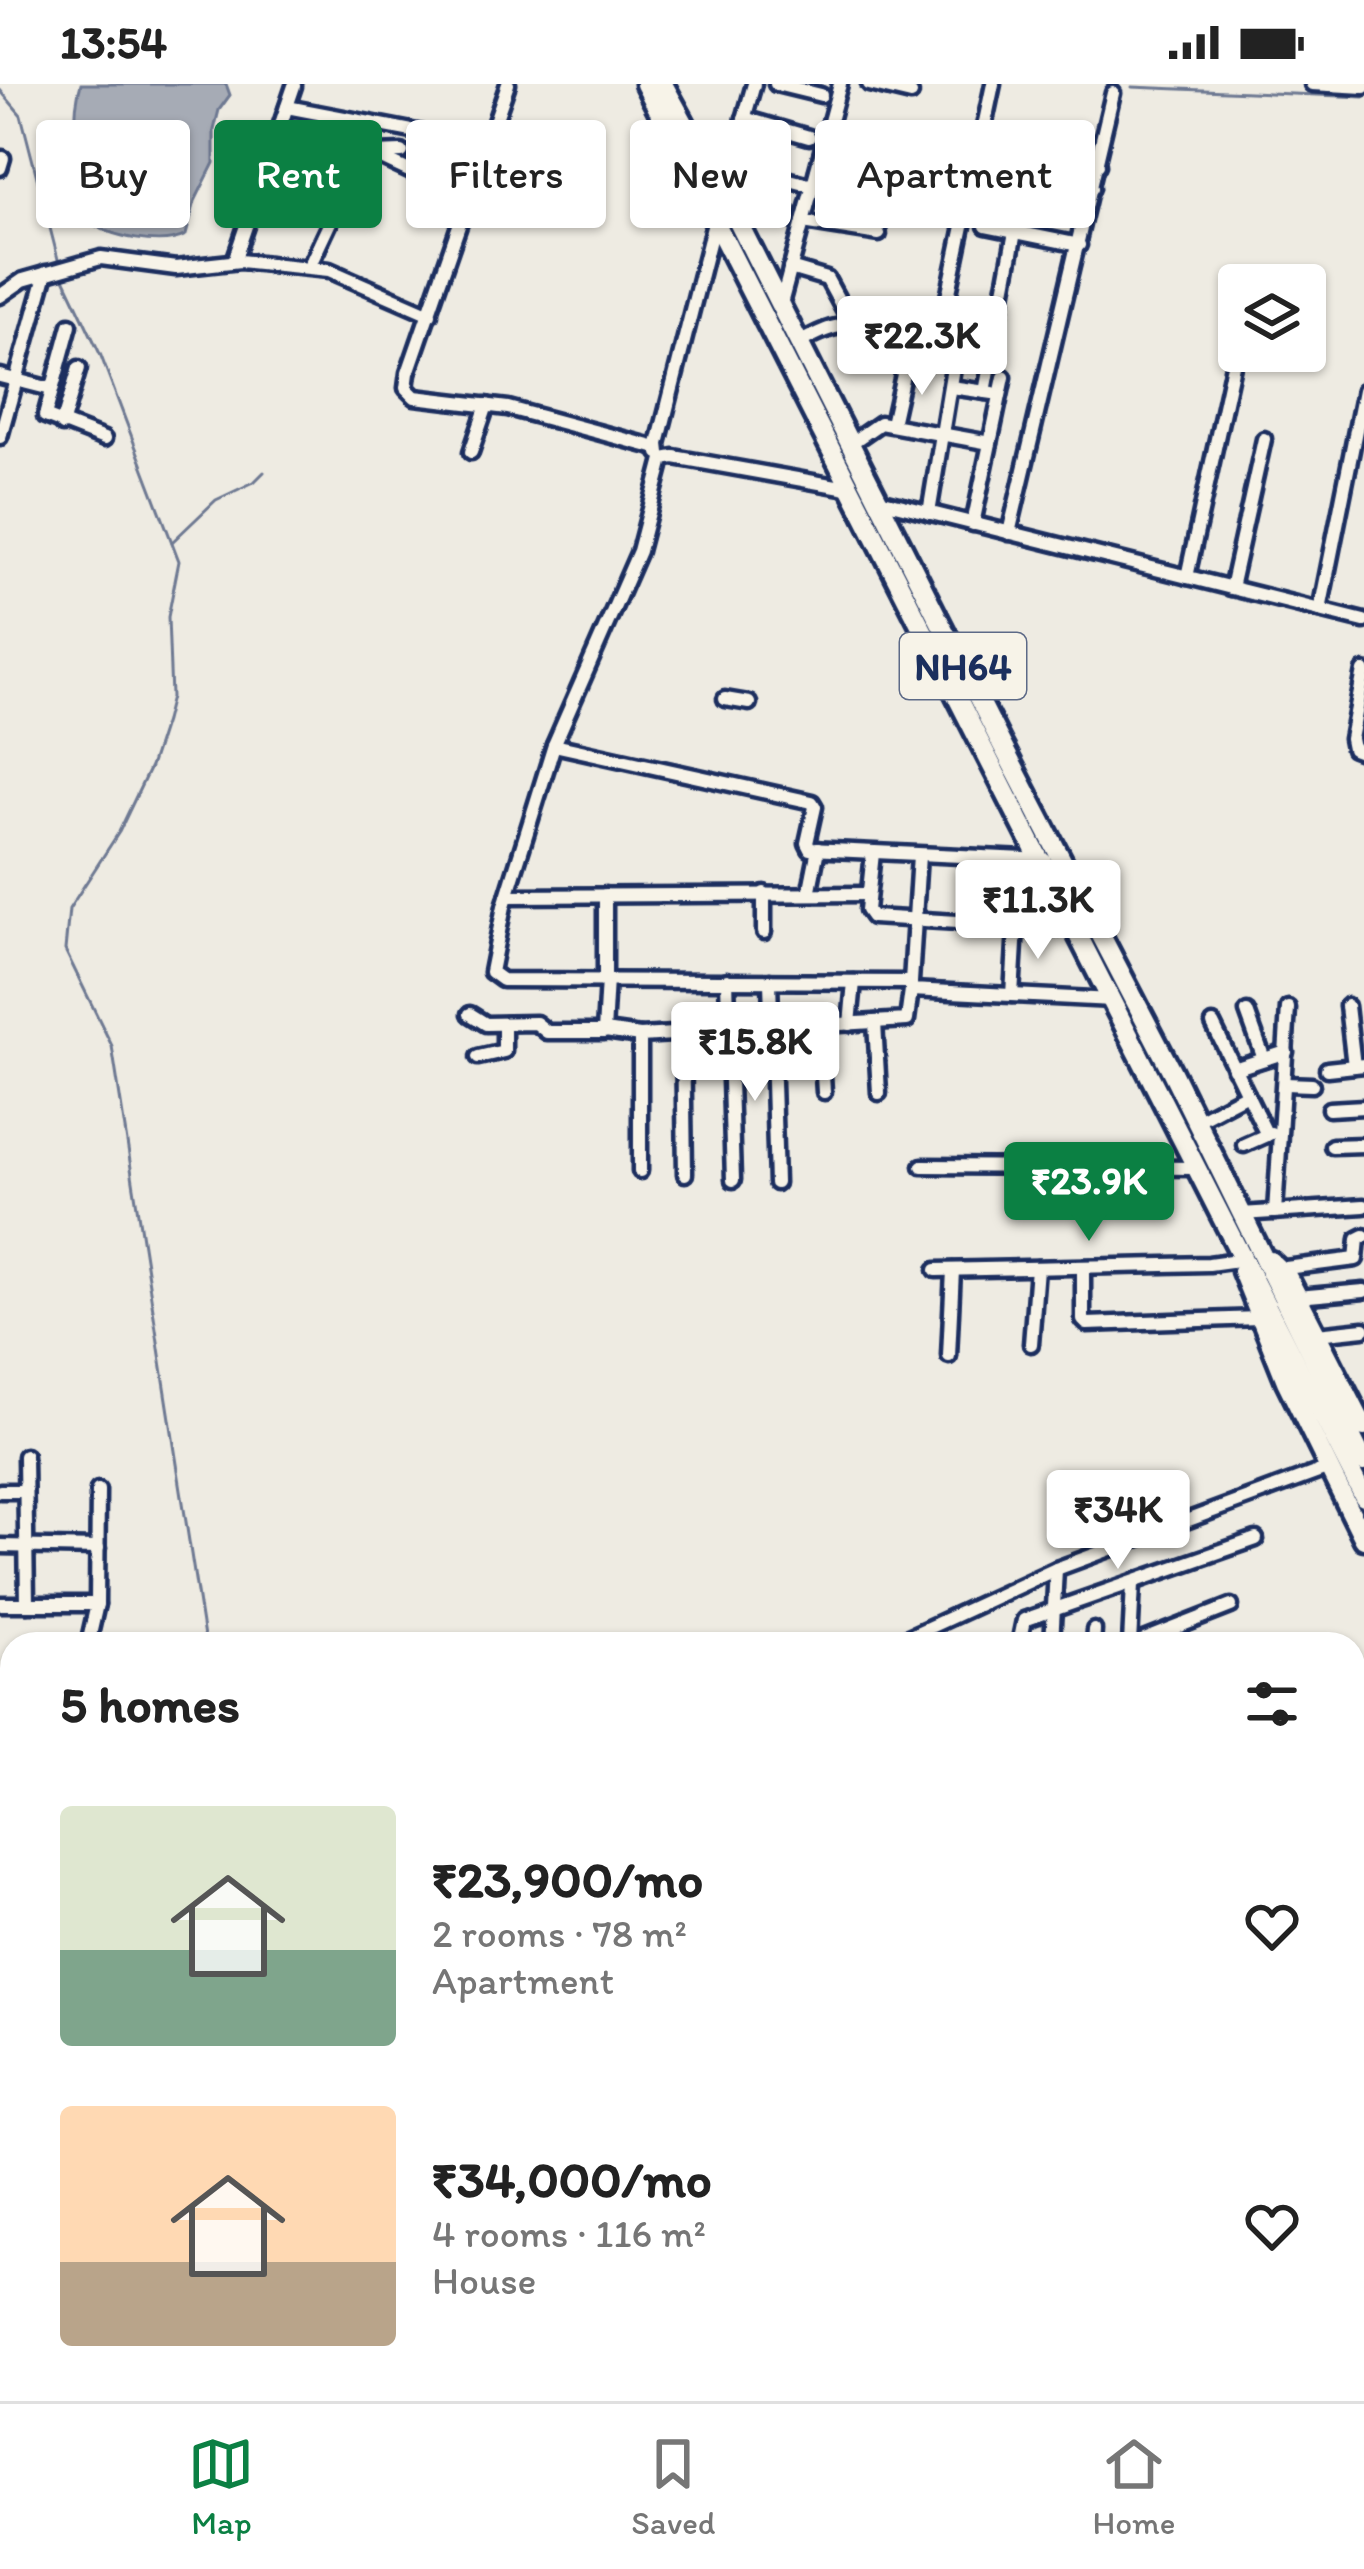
<!DOCTYPE html>
<html lang="en">
<head>
<meta charset="utf-8">
<style>
	:root { --surface:#fff; --page:#f2f2f2; --text:#222; --muted:#767676; --line:#e0e0e0; --accent:#0b8043 }
	body { margin:0; font-family:Itim,sans-serif; background:var(--page); color:var(--text); height:100vh; display:flex; flex-direction:column; font-size:45px; white-space:nowrap }
	* { box-sizing:border-box; margin:0 }
	p { font-size:39px; color:var(--muted) }
	.icon { flex:none; width:66px; height:66px; fill:none; stroke:currentColor; stroke-width:2; stroke-linecap:round; stroke-linejoin:round }
	.map { position:relative; flex:1; overflow:hidden }
	.side { position:absolute; left:0px; top:1548px; width:1365px; height:771px; display:flex; flex-direction:column; background:var(--surface); border-radius:36px 36px 0 0; box-shadow:0 3px 9px #0004 }
	.side>* { flex:none }
	.banner { position:absolute; left:36px; top:36px; width:1293px; height:108px; display:flex; gap:24px }
	.buttons { position:absolute; left:1218px; top:180px; display:grid; gap:24px }
	.buttons a { display:grid; place-items:center; width:108px; height:108px; border-radius:12px; background:var(--surface); box-shadow:0 3px 9px #0004; font-size:60px }
	.price { position:absolute; translate:-50% -102px; padding:0 27px; border-radius:12px; background:#fff; color:#222; font-size:39px; line-height:78px; filter:drop-shadow(0 3px 6px #0008) }
	.price::after { content:''; position:absolute; left:50%; top:72px; width:36px; height:27px; margin-left:-18px; background:inherit; clip-path:polygon(0 0,100% 0,50% 100%) }
	.price.on { background:var(--accent); color:#fff }
	ul { padding:0; list-style:none }
	li { display:flex; align-items:center; gap:36px; height:300px; padding:0 60px }
	li span { display:grid; place-items:center; flex:none; width:336px; height:240px; border-radius:12px; color:#555 }
	li>.icon { margin-inline-start:auto }
	span .icon { width:144px; height:144px; fill:#fffc; stroke-width:1 }
	li b { font-size:51px }
	h2 { display:flex; justify-content:space-between; align-items:center; height:144px; padding:0 60px; font-size:51px }
	.tag { padding:0 42px; border-radius:12px; background:var(--surface); box-shadow:0 3px 9px #0004; font-size:42px; line-height:108px }
	.tag.on { background:var(--accent); color:#fff }
	.status { display:flex; justify-content:space-between; align-items:center; height:84px; padding:0 60px; background:var(--surface); direction:ltr }
	.status svg { height:33px; fill:currentColor }
	.menu { display:flex; justify-content:space-around; align-items:center; height:168px; border-top:3px solid var(--line); background:var(--surface); font-size:33px; color:var(--muted) }
	.menu a { display:grid; justify-items:center; gap:6px }
	.menu .on { color:var(--accent) }
	.map>svg:first-child { display:block }
	.water { fill:#a6abb5; stroke:#6e7992; stroke-width:3 }
	.lines { fill:none; stroke-linecap:round; stroke-linejoin:round }
	.stream { stroke:#6e7992; stroke-width:3 }
	.minor-casing { stroke:#1b2f5e; stroke-width:21 }
	.highway-casing { stroke:#1b2f5e; stroke-width:27 }
	.minor { stroke:#f7f3e8; stroke-width:12 }
	.highway { stroke:#f7f3e8; stroke-width:18 }
	.rail-casing { stroke:#1b2f5e; stroke-width:8 }
	.rail { stroke:#f7f3e8; stroke-width:3; stroke-dasharray:9; stroke-linecap:butt }
	.labels { text-anchor:middle; stroke-width:12; stroke-linejoin:round; paint-order:stroke }
	.shield { fill:#f7f3e8; stroke:#5d6a87; stroke-width:3 }
	.shield-label { font-size:39px; font-weight:bold; fill:#1b2f5e }
</style>
</head>
<body>
<div class="status"><b>13:54</b><svg viewBox="0 0 49 12"><path d="M0 12V9h3v3zM5 12V6h3v6zM10 12V3h3v9zM15 12V0h3v12zM26 1h20v11H26zM47 4h2v5h-2z"/></svg></div>
<div class="map">
<svg width="1364" height="2317" viewBox="0 0 1364 2317">
	<rect width="100%" height="100%" fill="#eeebe2"/>
	<filter id="ink" filterUnits="userSpaceOnUse"><feTurbulence type="fractalNoise" baseFrequency=".00833" numOctaves="2"/><feDisplacementMap in="SourceGraphic" scale="24" xChannelSelector="R" yChannelSelector="G"/><feConvolveMatrix kernelMatrix="1 2 1 2 8 2 1 2 1" color-interpolation-filters="sRGB"/></filter>
	<g filter="url(#ink)">
		<path class="water" d="M 81,0 L 226,0 L 230,11 L 219,26 L 214,46 L 214,79 L 195,117 L 186,151 C 162,164 110,153 88,137 C 84,94 67,43 81,0 Z"/>
		<g class="lines">
			<g class="stream">
				<path d="M 1132,3 L 1364,13"/>
				<path d="M 0,6 L 21,31 L 60,183"/>
				<path d="M 63,192 L 101,272 L 179,477 L 168,533 L 171,613 L 165,637 L 150,683 L 119,748 L 69,825 L 65,866 L 112,962 L 205,1560"/>
				<path d="M 172,458 L 216,416 L 254,398 L 264,388"/>
				<path d="M 181,2307 L 181,2317"/>
			</g>
			<g class="minor-casing">
				<g id="minor">
					<path d="M 508,0 L 408,289 L 406,304 L 415,313 L 508,324 L 657,364"/>
					<path d="M 776,0 L 821,11"/>
					<path d="M 869,0 L 911,10"/>
					<path d="M 1312,0 L 1364,3"/>
					<path d="M 287,23 L 438,52 L 439,63 L 426,94"/>
					<path d="M 325,31 L 323,43 L 328,49 L 469,115"/>
					<path d="M 744,34 L 809,53"/>
					<path d="M 276,55 L 353,89"/>
					<path d="M 1015,63 L 1098,81"/>
					<path d="M 270,71 L 340,110"/>
					<path d="M 731,81 L 813,102"/>
					<path d="M 0,84 L 3,74"/>
					<path d="M 817,87 L 889,105"/>
					<path d="M 1006,88 L 1092,104"/>
					<path d="M 723,109 L 754,0"/>
					<path d="M 803,138 L 879,150"/>
					<path d="M 986,142 L 1079,161"/>
					<path d="M 234,177 L 294,2"/>
					<path d="M 309,183 L 354,87 L 376,69 L 402,68"/>
					<path d="M 790,184 L 827,195 L 853,243"/>
					<path d="M 0,212 L 23,196 L 101,174 L 176,184 L 240,177 L 329,186 L 430,230"/>
					<path d="M 781,220 L 840,0"/>
					<path d="M 70,241 L 45,332 L 104,355"/>
					<path d="M 800,258 C 813,252 829,242 844,242 C 877,240 921,260 944,232 L 993,0"/>
					<path d="M 0,292 L 51,305"/>
					<path d="M 951,303 L 993,309"/>
					<path d="M 985,308 L 1015,148"/>
					<path d="M 892,340 L 906,277"/>
					<path d="M 62,341 L 79,284"/>
					<path d="M 0,353 L 46,189"/>
					<path d="M 851,359 L 880,339 L 990,359"/>
					<path d="M 471,368 L 487,321"/>
					<path d="M 659,369 L 658,360 L 714,139"/>
					<path d="M 853,405 L 674,373 L 663,375 L 639,467 L 554,661 L 504,822 L 491,888 L 502,896 L 911,898 L 911,906 L 1113,916"/>
					<path d="M 875,415 L 1364,537"/>
					<path d="M 929,429 L 960,241"/>
					<path d="M 973,440 L 1004,293"/>
					<path d="M 1009,449 L 1113,9"/>
					<path d="M 1187,493 L 1235,272"/>
					<path d="M 1231,504 L 1264,355"/>
					<path d="M 1320,526 L 1364,306"/>
					<path d="M 1364,587 L 1351,655 L 1353,665 L 1364,669"/>
					<path d="M 725,615 L 749,619"/>
					<path d="M 554,661 L 812,718 L 815,723 L 807,759 L 810,765 L 1045,776"/>
					<path d="M 873,769 L 867,826 L 872,833 L 1078,845"/>
					<path d="M 809,810 L 818,765"/>
					<path d="M 507,812 L 868,810"/>
					<path d="M 764,848 L 764,809"/>
					<path d="M 605,895 L 605,811"/>
					<path d="M 727,896 L 733,1096"/>
					<path d="M 770,897 L 776,1099"/>
					<path d="M 911,898 L 919,771"/>
					<path d="M 1012,911 L 1016,843"/>
					<path d="M 1347,922 L 1354,982"/>
					<path d="M 1247,928 L 1264,975"/>
					<path d="M 470,930 L 486,940 L 536,939 L 547,948 L 604,948 L 607,895"/>
					<path d="M 875,938 L 879,1009"/>
					<path d="M 850,940 L 854,898"/>
					<path d="M 1213,940 L 1267,1051"/>
					<path d="M 820,942 L 824,1008"/>
					<path d="M 605,947 L 640,952"/>
					<path d="M 683,948 L 685,1090"/>
					<path d="M 478,973 L 504,967 L 504,940"/>
					<path d="M 1234,985 L 1286,968"/>
					<path d="M 1327,985 L 1364,981"/>
					<path d="M 1285,1000 L 1312,1001"/>
					<path d="M 1329,1025 L 1364,1023"/>
					<path d="M 1196,1037 L 1247,1010"/>
					<path d="M 1244,1061 L 1271,1049"/>
					<path d="M 1332,1062 L 1364,1061"/>
					<path d="M 922,1082 L 1198,1084"/>
					<path d="M 640,1087 L 640,952 L 907,936 L 911,906"/>
					<path d="M 1275,1128 L 1288,924"/>
					<path d="M 1241,1130 L 1364,1122"/>
					<path d="M 1083,1184 L 1083,1236 L 1087,1240 L 1259,1234"/>
					<path d="M 1278,1185 L 1356,1175 L 1358,1155 L 1364,1152"/>
					<path d="M 936,1186 L 1209,1180 L 1245,1175"/>
					<path d="M 1298,1213 L 1364,1207"/>
					<path d="M 1317,1250 L 1364,1245"/>
					<path d="M 1031,1260 L 1037,1184"/>
					<path d="M 949,1272 L 953,1186"/>
					<path d="M 25,1372 L 27,1520"/>
					<path d="M 0,1407 L 25,1407"/>
					<path d="M 0,1462 L 98,1464"/>
					<path d="M 0,1520 L 97,1520"/>
					<path d="M 88,1560 L 97,1520 L 98,1406"/>
					<path d="M 893,1560 L 1056,1485 L 1329,1384"/>
					<path d="M 1019,1560 L 1024,1536 L 1256,1455"/>
					<path d="M 1052,1560 L 1056,1485"/>
					<path d="M 1093,1560 L 1094,1546"/>
					<path d="M 1130,1560 L 1133,1500"/>
					<path d="M 1134,1560 L 1231,1522"/>
					<path d="M 1353,1592 L 1364,1594"/>
					<path d="M 0,1722 L 12,1721"/>
					<path d="M 1359,1780 L 1362,1728"/>
					<path d="M 1353,1883 L 1364,1883"/>
					<path d="M 1353,1933 L 1364,1933"/>
					<path d="M 1353,1980 L 1364,1979"/>
					<path d="M 0,2025 L 12,2025"/>
					<path d="M 1358,2129 L 1364,2084"/>
					<path d="M 1353,2182 L 1364,2183"/>
					<path d="M 1353,2233 L 1364,2235"/>
					<path d="M 668,2307 L 735,2317"/>
					<path d="M 291,2317 L 292,2307"/>
					<path d="M 331,2317 L 331,2307"/>
					<path d="M 624,2317 L 626,2307"/>
					<path d="M 795,2317 L 803,2307"/>
					<path d="M 1108,2317 L 1109,2307"/>
					<path d="M 1159,2317 L 1160,2307"/>
					<path d="M 1240,2317 L 1242,2307"/>
					<path d="M 1293,2317 L 1295,2307"/>
				</g>
			</g>
			<g class="highway-casing">
				<g id="highway">
					<path d="M 645,0 L 1364,1413"/>
					<path d="M 663,0 L 735,132 L 1002,661 L 1171,986 L 1364,1378"/>
					<path d="M 1270,1177 L 1288,1194 L 1364,1343"/>
					<path d="M 1242,1187 L 1286,1297 L 1364,1455"/>
					<path d="M 0,1822 L 12,1821"/>
					<path d="M 1353,1845 L 1364,1845"/>
				</g>
			</g>
			<use href="#minor" class="minor"/>
			<use href="#highway" class="highway"/>
			<g class="rail-casing">
				<g id="rail">
					<path d="M 0,1750 L 12,1750"/>
					<path d="M 1353,1800 L 1364,1800"/>
				</g>
			</g>
			<use href="#rail" class="rail"/>
		</g>
	</g>
	<g class="labels">
		<rect class="shield" x="900" y="549" width="126" height="66" rx="9"/>
		<g class="shield-label">
			<text x="963" y="596">NH64</text>
		</g>
	</g>
</svg>
<div class="buttons">
<a><svg class="icon" aria-label="layers" viewBox="0 0 24 24"><path d="M12 4l9 5-9 5-9-5zM3 14l9 5 9-5"/></svg></a>
</div>
<b class="price" style="left:922px;top:314px">₹22.3K</b>
<b class="price" style="left:1038px;top:878px">₹11.3K</b>
<b class="price" style="left:755px;top:1020px">₹15.8K</b>
<b class="price on" style="left:1089px;top:1160px">₹23.9K</b>
<b class="price" style="left:1118px;top:1488px">₹34K</b>
<div class="banner">
<a class="tag">Buy</a>
<a class="tag on">Rent</a>
<a class="tag">Filters</a>
<a class="tag">New</a>
<a class="tag">Apartment</a>
</div>
<section class="side">
<h2>5 homes<svg class="icon" aria-label="filters" viewBox="0 0 24 24"><path d="M4 7h16M4 17h16"/><circle cx="9" cy="7" r="2"/><circle cx="15" cy="17" r="2"/></svg></h2>
<ul>
<li><span style="background:linear-gradient(#dfe7d0 60%,#7fa58c 0)"><svg class="icon" aria-label="home" viewBox="0 0 24 24"><path d="M3 11l9-7 9 7M6 9v11h12V9"/></svg></span><div><b>₹23,900/mo</b><p>2 rooms · 78 m²</p><p>Apartment</p></div><svg class="icon" aria-label="heart" viewBox="0 0 24 24"><path d="M12 20l-8-8c-3-5 5-10 8-4 3-6 11-1 8 4z"/></svg></li>
<li><span style="background:linear-gradient(#ffd9b3 65%,#b9a48a 0)"><svg class="icon" aria-label="home" viewBox="0 0 24 24"><path d="M3 11l9-7 9 7M6 9v11h12V9"/></svg></span><div><b>₹34,000/mo</b><p>4 rooms · 116 m²</p><p>House</p></div><svg class="icon" aria-label="heart" viewBox="0 0 24 24"><path d="M12 20l-8-8c-3-5 5-10 8-4 3-6 11-1 8 4z"/></svg></li>
</ul>
</section>
</div>
<nav class="menu">
<a class="on"><svg class="icon" aria-label="map" viewBox="0 0 24 24"><path d="M3 6l6-2 6 2 6-2v14l-6 2-6-2-6 2zM9 4v14M15 6v14"/></svg>Map</a>
<a><svg class="icon" aria-label="saved" viewBox="0 0 24 24"><path d="M7 4h10v16l-5-4-5 4z"/></svg>Saved</a>
<a><svg class="icon" aria-label="home" viewBox="0 0 24 24"><path d="M3 11l9-7 9 7M6 9v11h12V9"/></svg>Home</a>
</nav>
</body>
</html>
